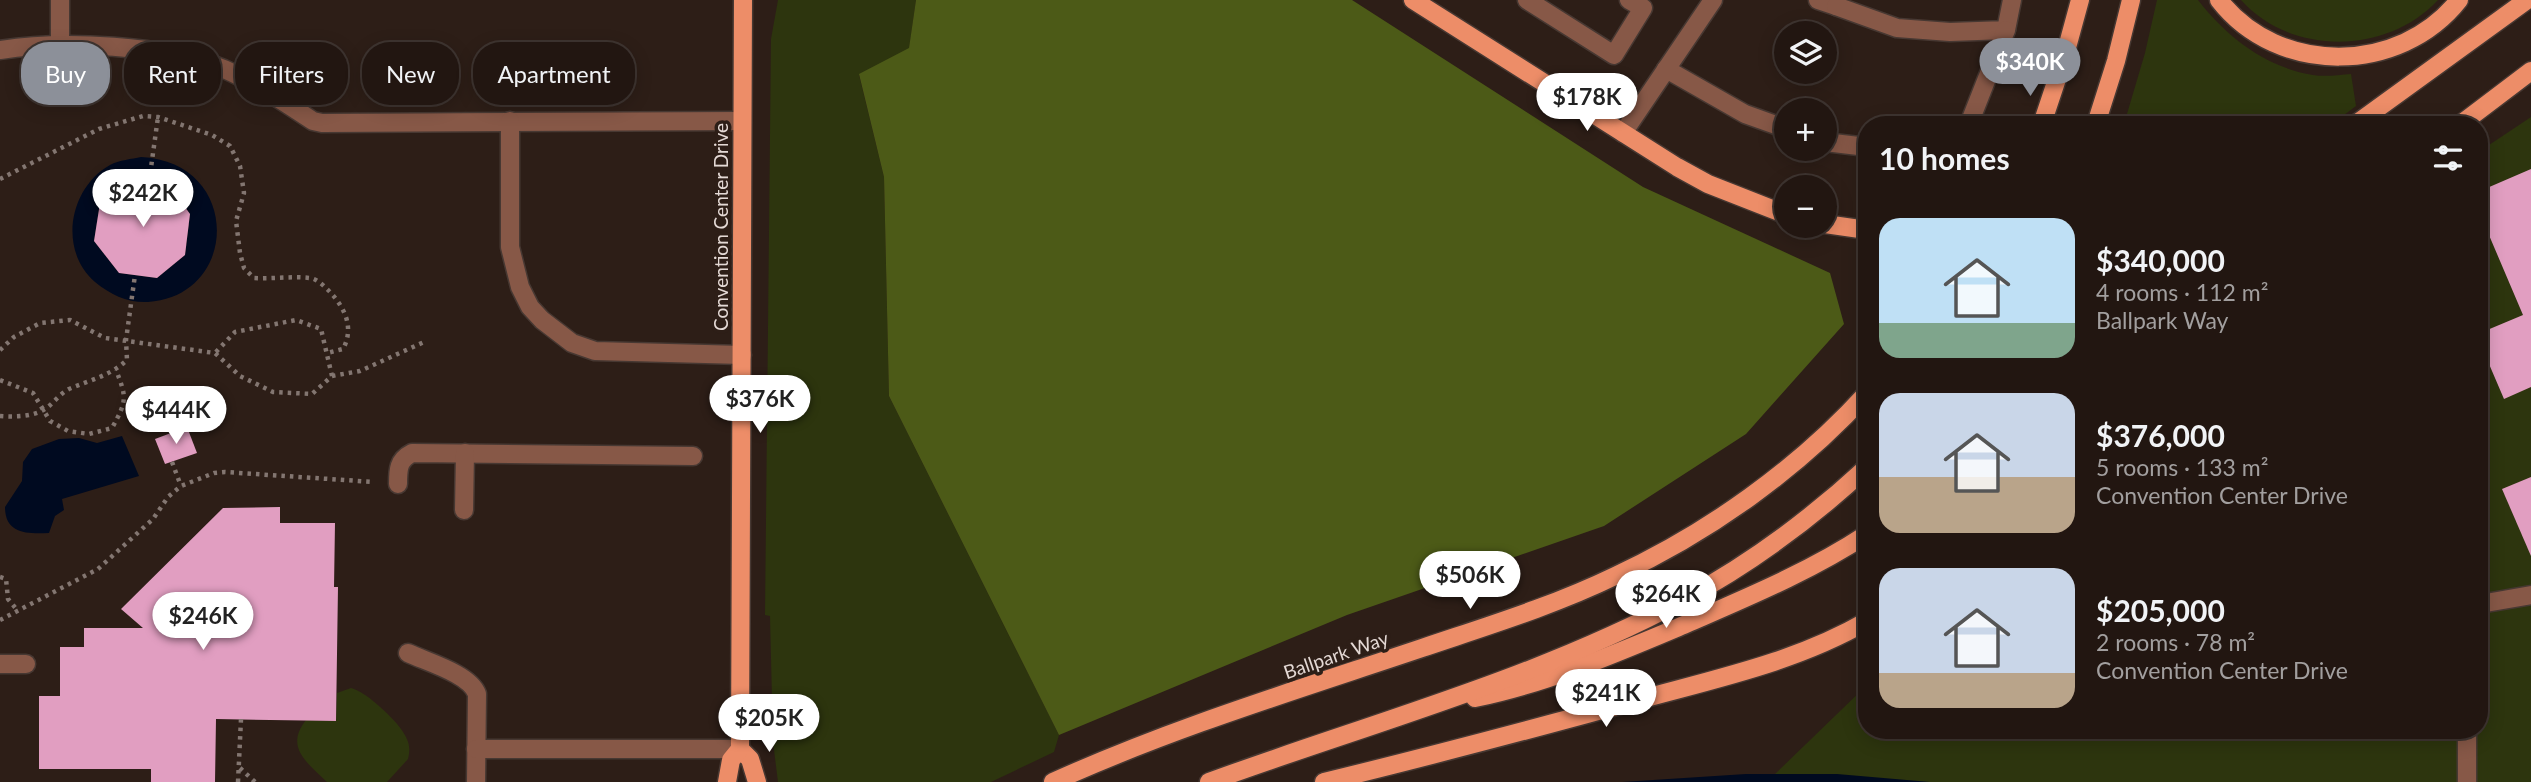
<!DOCTYPE html>
<html lang="en">
<head>
<meta charset="utf-8">
<style>
	:root { --surface:#221611; --page:#2e231f; --text:#f1f3f6; --muted:#a29f9f; --line:#3f3531; --accent:#8c9099 }
	body { margin:0; font-family:Lato,sans-serif; background:var(--page); color:var(--text); height:100vh; display:flex; flex-direction:column; font-size:26px; white-space:nowrap }
	* { box-sizing:border-box; margin:0 }
	p { font-size:23px; color:var(--muted) }
	.icon { flex:none; width:38px; height:38px; fill:none; stroke:currentColor; stroke-width:2; stroke-linecap:round; stroke-linejoin:round }
	.map { position:relative; flex:1; overflow:hidden }
	.side { position:absolute; left:1858px; top:116px; width:630px; height:623px; display:flex; flex-direction:column; background:var(--surface); border-radius:28px; box-shadow:0 4px 18px #0003,0 0 0 2px var(--line) }
	.side>* { flex:none }
	.guide { position:absolute; left:21px; top:42px; width:665px; height:63px; display:flex; gap:14px }
	.controls { position:absolute; left:1774px; top:21px; display:grid; gap:14px }
	.controls a { display:grid; place-items:center; width:63px; height:63px; border-radius:50%; background:var(--surface); box-shadow:0 4px 18px #0003,0 0 0 2px var(--line); font-size:35px }
	.price { position:absolute; translate:-50% -60px; padding:0 16px; border-radius:24px; background:#fff; color:#222; font-size:23px; line-height:46px; filter:drop-shadow(0 2px 4px #0008) }
	.price::after { content:''; position:absolute; left:50%; top:42px; width:21px; height:16px; margin-left:-10px; background:inherit; clip-path:polygon(0 0,100% 0,50% 100%) }
	.price.selected { background:var(--accent); color:#fff }
	ul { padding:0; list-style:none }
	li { display:flex; align-items:center; gap:21px; height:175px; padding:0 21px }
	li span { display:grid; place-items:center; flex:none; width:196px; height:140px; border-radius:21px; color:#555 }
	li>.icon { margin-inline-start:auto }
	span .icon { width:84px; height:84px; fill:#fffc; stroke-width:1 }
	li b { font-size:30px }
	h2 { display:flex; justify-content:space-between; align-items:center; height:84px; padding:0 21px; font-size:30px }
	.chip { padding:0 24px; border-radius:28px; background:var(--surface); box-shadow:0 4px 18px #0003,0 0 0 2px var(--line); font-size:24px; line-height:63px }
	.chip.selected { background:var(--accent); color:#fff }
	.map>svg:first-child { display:block }
	.green { fill:#2d350e }
	.forest { fill:#4c5a17 }
	.water { fill:#000a20; fill-rule:evenodd }
	.building { fill:#e19ec1 }
	.lines { fill:none; stroke-linecap:round; stroke-linejoin:round }
	.minor-casing { stroke:#473832; stroke-width:21 }
	.major-casing { stroke:#473832; stroke-width:21 }
	.path { stroke:#837671; stroke-width:4.5; stroke-dasharray:3.5 5; stroke-linecap:butt }
	.minor { stroke:#875847; stroke-width:18 }
	.major { stroke:#ed8d68; stroke-width:18 }
	.labels { text-anchor:middle; stroke-width:7; stroke-linejoin:round; paint-order:stroke }
	.street-label { font-size:19px; fill:#e4d9d5; stroke:#2d1e17 }
</style>
</head>
<body>
<div class="map">
<svg width="2531" height="782" viewBox="0 0 2531 782">
	<rect width="100%" height="100%" fill="#2d1e17"/>
	<g class="green">
		<path d="M 778,0 L 916,0 L 909,49 L 859,75 L 884,177 L 889,396 L 1059,735 L 1054,752 L 991,782 L 778,782 L 773,742 L 770,616 L 765,615 L 771,39 Z"/>
		<path d="M 2157,0 L 2198,0 C 2227,37 2265,67 2313,75 C 2325,77 2339,75 2351,74 L 2356,106 L 2332,124 L 2124,124 L 2145,53 Z"/>
		<path d="M 2241,0 L 2438,0 C 2387,55 2291,56 2241,0 Z"/>
		<path d="M 2531,117 L 2531,782 L 1770,782 L 1775,774 L 1867,685 L 1867,730 L 2480,730 L 2480,151 Z"/>
		<path d="M 351,688 C 366,691 400,723 406,737 C 410,745 410,751 408,759 L 387,782 L 327,782 C 308,763 284,748 306,720 L 336,721 L 337,693 Z"/>
	</g>
	<path class="forest" d="M 916,0 L 1352,0 L 1643,187 L 1830,273 L 1844,324 L 1746,434 L 1604,526 L 1347,615 L 1059,735 L 889,396 L 884,177 L 859,74 L 909,48 Z"/>
	<g class="water">
		<path d="M 141,157 C 242,162 240,296 148,302 C 128,303 111,295 95,282 C 58,250 69,188 110,165 C 119,160 132,159 141,157 ZM 129,179 L 170,186 L 190,214 L 185,255 L 157,278 L 119,273 L 94,241 L 100,203 Z"/>
		<path d="M 122,436 L 139,476 L 62,499 L 64,510 L 55,516 L 49,533 C 27,534 5,534 5,507 L 22,481 L 23,462 L 32,449 L 59,439 L 79,438 L 97,443 Z"/>
		<path d="M 1746,774 L 1837,774 L 1930,782 L 1622,782 Z"/>
	</g>
	<g class="building">
		<path d="M 2531,169 L 2531,387 L 2504,399 L 2480,343 L 2480,333 L 2523,315 L 2480,214 L 2480,191 Z"/>
		<path d="M 129,179 L 170,186 L 190,214 L 185,255 L 157,278 L 119,273 L 94,241 L 100,203 Z"/>
		<path d="M 187,427 L 197,453 L 165,464 L 155,439 Z"/>
		<path d="M 2531,477 L 2531,556 L 2502,489 Z"/>
		<path d="M 280,507 L 280,523 L 335,523 L 334,587 L 338,587 L 336,721 L 216,719 L 215,782 L 151,782 L 151,769 L 39,769 L 39,696 L 60,696 L 60,647 L 84,647 L 84,628 L 143,628 L 121,609 L 223,508 Z"/>
	</g>
	<g class="lines">
		<g class="minor-casing">
			<g id="minor">
				<path d="M 1527,0 L 1614,55 L 1643,8 L 1629,0"/>
				<path d="M 1818,0 L 1836,6 L 1836,0"/>
				<path d="M 1836,6 L 1897,28 L 1950,32 L 2006,30 L 2012,0"/>
				<path d="M 60,45 L 60,0"/>
				<path d="M 0,50 C 63,40 165,45 224,69 C 256,83 284,102 313,121 L 322,123 L 742,121"/>
				<path d="M 1666,69 L 1745,114 L 1787,129"/>
				<path d="M 510,121 L 510,247 L 520,287 L 530,307 L 542,320 L 572,343 L 595,351 L 742,355"/>
				<path d="M 1969,124 L 2006,30"/>
				<path d="M 1623,133 L 1713,0"/>
				<path d="M 1825,142 L 1867,147"/>
				<path d="M 398,484 C 398,470 398,460 412,453 L 693,456"/>
				<path d="M 464,510 L 465,453"/>
				<path d="M 2480,604 L 2531,595"/>
				<path d="M 408,653 C 427,662 470,674 477,694 L 476,782"/>
				<path d="M 0,664 L 26,664"/>
				<path d="M 2467,730 L 2467,782"/>
				<path d="M 476,749 L 740,749"/>
			</g>
		</g>
		<g class="major-casing">
			<g id="major">
				<path d="M 1413,0 L 1677,167 L 1708,184 L 1787,215"/>
				<path d="M 2219,0 C 2278,76 2400,75 2459,0"/>
				<path d="M 2042,124 L 2065,55 L 2080,0"/>
				<path d="M 2096,124 L 2116,61 L 2131,0"/>
				<path d="M 2356,124 L 2527,0"/>
				<path d="M 2461,124 L 2531,71"/>
				<path d="M 1825,224 L 1867,230"/>
				<path d="M 1475,698 C 1548,683 1617,653 1686,624 C 1748,597 1811,571 1867,534"/>
				<path d="M 740,749 L 750,759 L 757,782"/>
				<path d="M 727,782 L 731,760 L 740,749 L 743,0"/>
				<path d="M 1053,782 C 1172,728 1297,690 1422,648 C 1487,626 1553,606 1615,576 C 1708,533 1798,469 1867,393"/>
				<path d="M 1209,782 C 1367,724 1534,680 1683,600 C 1750,564 1812,518 1867,467"/>
				<path d="M 1324,782 C 1431,756 1536,728 1642,699 C 1719,678 1798,661 1867,621"/>
			</g>
		</g>
		<g class="path">
			<path d="M 0,179 L 99,129 L 143,116 L 158,117 L 212,135 L 230,146 L 240,166 L 244,193 L 236,221 L 240,253 L 244,268 L 254,278 C 273,279 292,276 310,278 C 317,279 323,285 328,290 C 344,306 355,327 343,349 L 327,353"/>
			<path d="M 149,182 L 158,117"/>
			<path d="M 0,350 L 14,337 L 40,323 L 70,320 L 105,338 L 215,353 L 240,376 L 273,392 L 312,394 L 332,376 L 321,329 L 296,320 L 235,332 L 215,353"/>
			<path d="M 332,376 L 360,371 L 424,342"/>
			<path d="M 0,380 L 33,393 L 50,421 L 68,431 L 89,434 L 112,428 C 127,401 127,398 116,370"/>
			<path d="M 0,416 C 15,417 35,417 48,407 C 55,401 61,393 69,389 C 90,380 110,376 127,360 L 126,340 L 135,275"/>
			<path d="M 172,462 L 181,486"/>
			<path d="M 0,577 L 6,579 L 8,599 L 18,611"/>
			<path d="M 0,620 L 98,569 L 153,519 L 168,497 L 181,486 L 214,473 L 225,472 L 374,482"/>
			<path d="M 240,768 L 255,782"/>
			<path d="M 238,782 L 241,719"/>
		</g>
		<use href="#minor" class="minor"/>
		<use href="#major" class="major"/>
	</g>
	<g class="labels">
		<g class="street-label">
			<text transform="translate(721 227) rotate(-90)" y="7">Convention Center Drive</text>
			<text transform="translate(1336 655) rotate(-19)" y="7">Ballpark Way</text>
		</g>
	</g>
</svg>
<div class="controls">
<a><svg class="icon" aria-label="layers" viewBox="0 0 24 24"><path d="M12 4l9 5-9 5-9-5zM3 14l9 5 9-5"/></svg></a>
<a>+</a>
<a>−</a>
</div>
<b class="price selected" style="left:2030px;top:98px">$340K</b>
<b class="price" style="left:1587px;top:133px">$178K</b>
<b class="price" style="left:143px;top:229px">$242K</b>
<b class="price" style="left:760px;top:435px">$376K</b>
<b class="price" style="left:176px;top:446px">$444K</b>
<b class="price" style="left:1470px;top:611px">$506K</b>
<b class="price" style="left:1666px;top:630px">$264K</b>
<b class="price" style="left:203px;top:652px">$246K</b>
<b class="price" style="left:1606px;top:729px">$241K</b>
<b class="price" style="left:769px;top:754px">$205K</b>
<div class="guide">
<a class="chip selected">Buy</a>
<a class="chip">Rent</a>
<a class="chip">Filters</a>
<a class="chip">New</a>
<a class="chip">Apartment</a>
</div>
<section class="side">
<h2>10 homes<svg class="icon" aria-label="filters" viewBox="0 0 24 24"><path d="M4 7h16M4 17h16"/><circle cx="9" cy="7" r="2"/><circle cx="15" cy="17" r="2"/></svg></h2>
<ul>
<li><span style="background:linear-gradient(#bfe0f5 75%,#7fa58c 0)"><svg class="icon" aria-label="home" viewBox="0 0 24 24"><path d="M3 11l9-7 9 7M6 9v11h12V9"/></svg></span><div><b>$340,000</b><p>4 rooms · 112 m²</p><p>Ballpark Way</p></div></li>
<li><span style="background:linear-gradient(#c9d6e8 60%,#b9a48a 0)"><svg class="icon" aria-label="home" viewBox="0 0 24 24"><path d="M3 11l9-7 9 7M6 9v11h12V9"/></svg></span><div><b>$376,000</b><p>5 rooms · 133 m²</p><p>Convention Center Drive</p></div></li>
<li><span style="background:linear-gradient(#c9d6e8 75%,#b9a48a 0)"><svg class="icon" aria-label="home" viewBox="0 0 24 24"><path d="M3 11l9-7 9 7M6 9v11h12V9"/></svg></span><div><b>$205,000</b><p>2 rooms · 78 m²</p><p>Convention Center Drive</p></div></li>
</ul>
</section>
</div>
</body>
</html>
